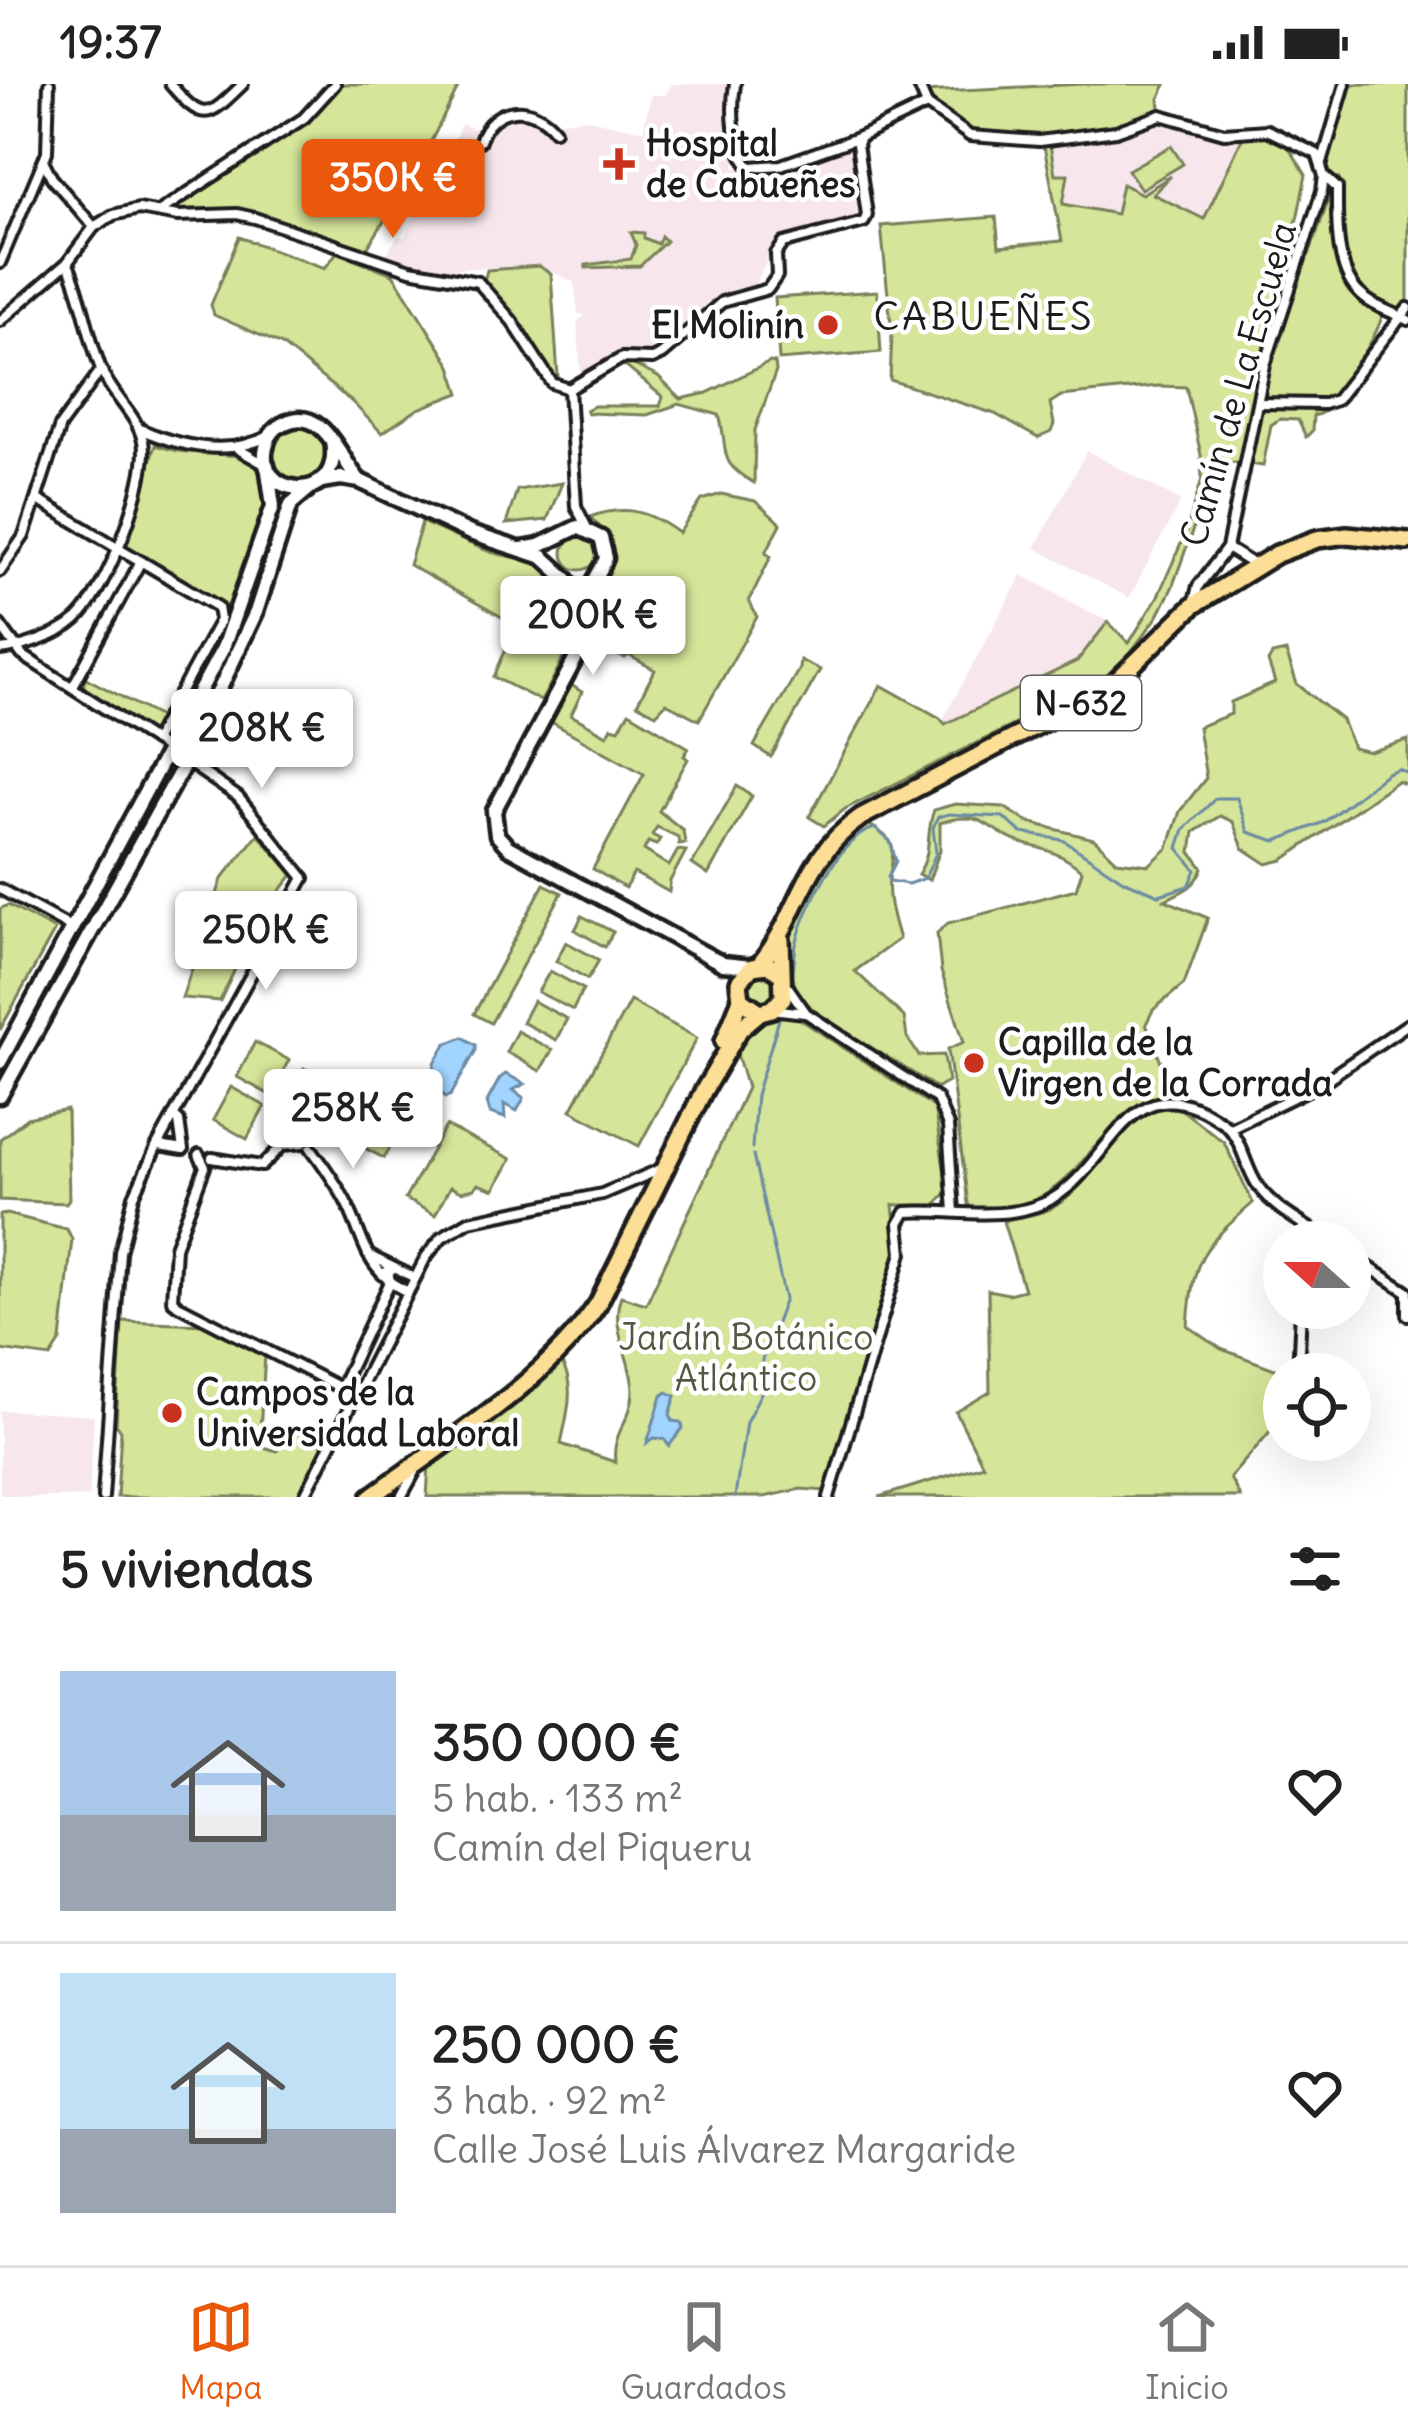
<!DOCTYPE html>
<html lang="es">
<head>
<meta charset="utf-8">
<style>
	:root { --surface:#fff; --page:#f6f6f6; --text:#222; --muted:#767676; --line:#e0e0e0; --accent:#ea580c }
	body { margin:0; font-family:Delius,sans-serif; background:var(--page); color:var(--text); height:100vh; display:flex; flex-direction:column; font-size:45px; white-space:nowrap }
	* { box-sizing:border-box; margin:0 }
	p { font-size:39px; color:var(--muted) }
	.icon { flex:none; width:66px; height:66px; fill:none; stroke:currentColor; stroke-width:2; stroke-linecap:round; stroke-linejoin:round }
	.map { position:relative; height:1413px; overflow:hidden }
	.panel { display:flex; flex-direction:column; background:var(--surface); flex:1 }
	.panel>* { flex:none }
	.needle { width:78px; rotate:291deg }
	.tools { position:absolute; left:1263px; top:1137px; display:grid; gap:24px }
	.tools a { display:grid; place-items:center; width:108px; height:108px; border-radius:50%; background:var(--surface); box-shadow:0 12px 48px #0002; font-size:60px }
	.price { position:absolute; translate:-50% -102px; padding:0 27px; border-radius:12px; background:#fff; color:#222; font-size:39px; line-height:78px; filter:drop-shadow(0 3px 6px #0008) }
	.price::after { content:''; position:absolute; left:50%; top:72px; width:36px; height:27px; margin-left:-18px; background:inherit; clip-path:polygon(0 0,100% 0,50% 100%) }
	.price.on { background:var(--accent); color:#fff }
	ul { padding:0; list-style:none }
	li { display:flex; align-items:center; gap:36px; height:300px; padding:0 60px }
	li+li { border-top:3px solid var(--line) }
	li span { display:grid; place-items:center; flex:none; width:336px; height:240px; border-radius:0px; color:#555 }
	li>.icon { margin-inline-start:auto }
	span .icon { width:144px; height:144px; fill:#fffc; stroke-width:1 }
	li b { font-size:51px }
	h2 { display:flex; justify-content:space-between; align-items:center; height:144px; padding:0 60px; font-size:51px }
	.status { display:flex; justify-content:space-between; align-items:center; height:84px; padding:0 60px; background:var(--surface); direction:ltr }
	.status svg { height:33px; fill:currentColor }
	.dock { display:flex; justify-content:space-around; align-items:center; height:168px; border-top:3px solid var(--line); background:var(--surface); font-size:33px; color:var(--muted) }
	.dock a { display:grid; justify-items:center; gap:6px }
	.dock .on { color:var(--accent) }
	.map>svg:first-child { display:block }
	.built { fill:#f7e6ec }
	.green { fill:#d5e599; stroke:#78805a; stroke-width:3 }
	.water { fill:#a1d4ff; stroke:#6c8aa4; stroke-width:3 }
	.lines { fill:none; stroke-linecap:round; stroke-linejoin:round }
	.stream { stroke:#6c8aa4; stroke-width:3 }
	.street-casing { stroke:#1c1c1c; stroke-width:16 }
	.secondary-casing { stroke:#1c1c1c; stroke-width:21 }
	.highway-casing { stroke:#1c1c1c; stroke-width:24 }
	.street { stroke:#fff; stroke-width:8 }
	.secondary { stroke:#fff; stroke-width:12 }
	.highway { stroke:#fdde96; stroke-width:15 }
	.poi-dot { fill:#c8321e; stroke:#fff; stroke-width:4.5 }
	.labels { text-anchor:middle; stroke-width:9; stroke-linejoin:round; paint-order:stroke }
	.shield { fill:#fff; stroke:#606060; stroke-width:3 }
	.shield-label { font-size:33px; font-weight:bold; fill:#1c1c1c }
	.poi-label { font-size:36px; font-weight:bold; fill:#1c1c1c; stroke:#fff; text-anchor:start }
	.street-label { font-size:36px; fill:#1c1c1c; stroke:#fff }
	.park-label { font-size:36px; fill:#545842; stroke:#fff }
	.neighbourhood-label { font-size:39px; letter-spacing:3px; fill:#1c1c1c; stroke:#fff }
</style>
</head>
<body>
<div class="status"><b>19:37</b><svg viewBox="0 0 49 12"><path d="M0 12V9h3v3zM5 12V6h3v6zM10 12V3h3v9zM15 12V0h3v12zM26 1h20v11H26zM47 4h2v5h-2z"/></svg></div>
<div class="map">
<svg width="1408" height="1413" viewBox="0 0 1408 1413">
	<rect width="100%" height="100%" fill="#fff"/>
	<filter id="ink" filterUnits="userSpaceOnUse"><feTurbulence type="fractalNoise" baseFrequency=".00833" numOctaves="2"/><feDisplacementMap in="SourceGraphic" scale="24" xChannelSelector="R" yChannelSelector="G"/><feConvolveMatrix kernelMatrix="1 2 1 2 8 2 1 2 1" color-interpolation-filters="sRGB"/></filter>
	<g filter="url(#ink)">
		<g class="built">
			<path d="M 671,0 L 732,0 L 729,22 L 735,84 L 769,86 L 850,58 L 862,135 L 777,156 L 753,205 L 738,206 L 661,267 L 640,272 L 624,267 L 581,289 L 577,238 L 585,231 L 578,230 L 574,198 L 539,182 L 434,185 L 385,172 L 398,152 L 404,153 L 438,93 L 461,40 L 475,45 L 494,27 L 517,20 L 539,25 L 556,38 L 583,34 L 643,47 L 651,11 L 666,11 Z"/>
			<path d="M 1148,39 L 1169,39 L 1224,54 L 1243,53 L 1204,135 L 1063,157 L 1044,62 L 1112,54 Z"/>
			<path d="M 1087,367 L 1181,417 L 1129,514 L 1035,464 Z"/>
			<path d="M 1022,491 L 1108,538 L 1077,577 L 947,640 L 943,635 Z"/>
			<path d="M 0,1326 L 94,1332 L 89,1413 L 0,1413 Z"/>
		</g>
		<g class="green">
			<path d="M 341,0 L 460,0 L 420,79 L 365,168 C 296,139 254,123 178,128 L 176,122 L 183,115 L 318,28 Z"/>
			<path d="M 1083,0 L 1166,0 L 1159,15 L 1161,31 L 1116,47 L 1039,57 L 970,52 L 933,25 L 921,8 Z"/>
			<path d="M 1351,0 L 1408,0 L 1408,218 L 1400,227 L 1390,227 L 1353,198 L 1343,157 L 1339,95 L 1328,89 L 1326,83 L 1345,8 Z"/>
			<path d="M 1267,51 L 1287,60 L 1306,91 L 1289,175 L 1309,171 L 1330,112 L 1340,184 L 1362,219 L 1382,230 C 1382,244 1341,310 1330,323 C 1326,328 1320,330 1313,332 L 1312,347 L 1306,353 L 1298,336 L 1280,335 L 1271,341 L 1263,382 L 1235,378 L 1216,381 L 1172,504 L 1158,532 L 1121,581 L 1103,596 L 845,725 L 824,742 L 809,733 L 881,601 L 940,634 L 945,640 L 1077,577 L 1108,538 L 1129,559 L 1158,512 L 1187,446 L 1202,395 L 1201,371 L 1186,303 L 1158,302 L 1061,312 L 1050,319 L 1054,340 L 1051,348 L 1038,354 L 995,330 L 890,296 L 892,250 L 881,142 L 996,133 L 999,163 L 1062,157 L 1044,62 L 1050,61 L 1055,90 L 1068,90 L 1063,120 L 1116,130 L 1122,100 L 1142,110 L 1171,92 L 1153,110 L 1204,135 L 1243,53 Z"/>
			<path d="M 1171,62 L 1183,80 L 1141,105 L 1128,86 Z"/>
			<path d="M 631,148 L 644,149 L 644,154 L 658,160 L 661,152 L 666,157 L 640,182 L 586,184 L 586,181 L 631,175 L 636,161 Z"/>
			<path d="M 239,153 L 325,184 L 337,168 L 393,190 L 451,282 L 460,309 L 418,325 L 382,349 L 352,318 L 282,261 L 214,231 L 211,221 Z"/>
			<path d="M 539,182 L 551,190 L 558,292 L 554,292 L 484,197 L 487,186 Z"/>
			<path d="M 877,207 L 881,268 L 779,276 L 775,214 Z"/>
			<path d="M 770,278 L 775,279 L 776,287 L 755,346 L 754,399 C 715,377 730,369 719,331 L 679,320 L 647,331 L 588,329 L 586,326 L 594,322 L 660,322 L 663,313 L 625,282 L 630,279 L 658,293 L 681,315 L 707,309 Z"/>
			<path d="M 284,339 L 321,342 L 335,373 L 300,412 L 238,571 L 0,1012 L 0,978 L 212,588 L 273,422 L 265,363 Z"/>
			<path d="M 155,361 L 177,367 L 239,372 C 294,386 243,492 232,525 L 124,460 Z"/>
			<path d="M 562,399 L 547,436 L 506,440 L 517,406 Z"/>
			<path d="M 721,410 L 755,417 L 781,440 L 766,468 L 771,472 L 749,517 L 757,533 L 699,636 L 666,619 L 656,630 L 637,620 L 655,586 L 628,571 L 625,574 L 612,569 L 624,551 L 649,561 L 658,541 L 641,531 L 632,546 L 615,545 L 598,578 L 587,572 C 612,538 587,536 596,508 C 598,502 603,497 606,491 C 621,466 609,450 590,433 C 626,420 649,427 679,449 L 702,416 Z"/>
			<path d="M 422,438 C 445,448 468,460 491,468 C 506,473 523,473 537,480 C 600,511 566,572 541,617 L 494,593 L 516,541 L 409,481 Z"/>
			<circle cx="580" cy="469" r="17"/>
			<path d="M 1286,568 L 1297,600 L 1342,636 L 1353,664 L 1370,668 L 1408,656 L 1408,701 L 1397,697 L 1283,776 L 1267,780 L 1243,764 L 1233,738 L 1220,732 L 1194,748 L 1191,768 L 1203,784 C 1195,804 1183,807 1165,816 L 1208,834 L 1184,900 L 1153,926 L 1146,940 L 1164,986 L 1162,1007 C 1150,1021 1130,1025 1117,1039 C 1067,1089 1052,1132 971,1124 L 968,1120 L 948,965 L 964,958 L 941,887 L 937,849 L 948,839 L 1076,805 L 1082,787 C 1064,770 1045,765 1021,759 C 988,749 985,723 940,739 L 940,766 L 929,796 L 918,790 C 933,768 925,749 934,726 L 955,720 L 1004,723 L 1028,738 L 1094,755 L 1117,777 L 1149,781 L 1168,764 L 1180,727 L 1206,694 L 1198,643 L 1231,630 L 1231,618 L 1275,599 L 1268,578 L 1272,571 Z"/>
			<path d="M 800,576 L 820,586 L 771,673 L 754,662 L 799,585 Z"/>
			<path d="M 84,593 L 160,633 L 161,636 L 152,647 L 145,646 L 84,604 Z"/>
			<path d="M 571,601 L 582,608 L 571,631 L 607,651 L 612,643 L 619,645 L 629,628 L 689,664 L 684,672 L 688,675 L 659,727 L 683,746 L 685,759 L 679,760 L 678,753 L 657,743 L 652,751 L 660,755 L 656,761 L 648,758 L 644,766 L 669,782 L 678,766 L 686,767 L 670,797 L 669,808 L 634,789 L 625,804 L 593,785 L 644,690 L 551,638 Z"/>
			<path d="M 737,702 L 752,712 L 708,791 L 692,780 Z"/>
			<path d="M 864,737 C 893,757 897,756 890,789 C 885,809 893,835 899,855 L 855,887 L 904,933 L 907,953 L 919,972 L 944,971 L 948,998 L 937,1004 L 816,929 L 796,906 L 786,861 L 793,836 L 829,770 Z"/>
			<path d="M 258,750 L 293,791 L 260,832 L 220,917 L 182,914 L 222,795 Z"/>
			<path d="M 544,800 L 562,809 L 491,939 L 474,930 Z"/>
			<path d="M 8,821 L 55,846 L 0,946 L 0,825 Z"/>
			<path d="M 582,832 L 613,848 L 605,863 L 575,846 Z"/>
			<path d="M 566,858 L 599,876 L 588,895 L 556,877 Z"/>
			<path d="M 768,881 L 786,906 L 760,928 L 739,898 Z"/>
			<path d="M 550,887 L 583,905 L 573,926 L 538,908 Z"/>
			<path d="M 533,917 L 567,935 L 556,956 L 522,938 Z"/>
			<path d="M 630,917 L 697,954 L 639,1062 L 571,1026 Z"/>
			<path d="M 795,932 L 934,1023 L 948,1107 L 935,1121 L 893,1121 L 898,1168 L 825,1407 L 801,1405 L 764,1413 L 427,1413 L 429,1379 L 561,1278 C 577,1303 566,1333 561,1360 L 615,1378 C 611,1347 633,1337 633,1306 C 632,1275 609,1243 621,1212 L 646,1220 L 747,1004 L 736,967 C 750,941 764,932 795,932 Z"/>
			<path d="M 517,947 L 552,966 L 540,987 L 506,968 Z"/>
			<path d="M 255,958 L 289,976 L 270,1011 L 237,993 Z"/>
			<path d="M 304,984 L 323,995 L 303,1031 L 284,1021 Z"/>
			<path d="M 231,1003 L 265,1022 L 247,1055 L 213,1036 Z"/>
			<path d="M 349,1009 L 357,1013 L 338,1050 L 322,1041 L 338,1011 L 346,1015 Z"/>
			<path d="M 367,1019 L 404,1039 L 384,1074 L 347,1055 Z"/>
			<path d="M 1163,1022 L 1178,1023 L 1224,1058 L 1253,1119 C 1201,1165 1193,1173 1188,1242 L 1221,1265 L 1288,1290 L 1284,1290 L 1284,1331 L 1230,1394 L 1240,1413 L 879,1413 L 983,1381 L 956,1328 L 990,1308 L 988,1206 L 1008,1210 L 1024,1206 L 1003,1137 C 1018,1133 1036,1131 1050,1125 C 1096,1103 1105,1045 1163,1022 Z"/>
			<path d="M 67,1026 L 69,1115 L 66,1119 L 0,1116 L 0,1055 L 27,1034 Z"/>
			<path d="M 446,1042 L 511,1075 L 494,1106 L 478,1100 L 474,1105 L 461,1108 L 450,1103 L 435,1131 L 405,1115 Z"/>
			<path d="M 7,1130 L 67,1145 L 72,1155 L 61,1257 L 51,1273 L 0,1266 L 0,1131 Z"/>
			<path d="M 122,1237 L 206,1240 L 265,1271 L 259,1362 L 277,1367 L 288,1344 L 325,1362 L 297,1413 L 117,1413 L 121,1346 L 116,1341 Z"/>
		</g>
		<g class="water">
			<path d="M 463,953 L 476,961 L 476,966 L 451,1011 L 446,1013 L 432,1003 L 435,979 L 446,960 Z"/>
			<path d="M 506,990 L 525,1000 L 513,1006 L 524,1014 L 517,1027 L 504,1020 L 505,1034 L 490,1029 L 487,1018 L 500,994 Z"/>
			<path d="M 667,1308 L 676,1312 L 670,1330 L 673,1337 L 681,1338 L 683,1344 L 669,1362 L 664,1355 L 654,1354 L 647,1359 L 662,1312 Z"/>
		</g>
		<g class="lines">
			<g class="stream">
				<path d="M 791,900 C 794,887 794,874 796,861 C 804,827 839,752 875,744 L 890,757 L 896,777 L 888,793 L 890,797 L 908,800 L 925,794 L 936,769 L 933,744 L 938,733 L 949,730 L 1003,733 L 1022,749 L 1063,756 L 1123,796 L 1159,811 L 1189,802 L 1196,786 L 1178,764 L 1184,745 L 1216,714 L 1237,714 L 1248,748 L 1276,757 L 1324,738 L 1387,689 L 1398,685 L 1408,689"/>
				<path d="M 752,1064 L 756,1011 L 780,932"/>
				<path d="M 735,1413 L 746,1338 L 762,1307 L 762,1276 L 785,1215 L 753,1071"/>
			</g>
			<g class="street-casing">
				<g id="street">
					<path d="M 170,0 C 204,40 208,34 243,0"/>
					<path d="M 735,0 C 731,25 732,65 750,83 L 781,81 L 860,53 L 927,21"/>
					<path d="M 918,0 L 927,21"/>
					<path d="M 927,21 L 970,52 L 1039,57 L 1116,47 L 1161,31 L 1224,49 L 1267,46 L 1317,70 L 1324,92 L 1322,107 L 1265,281 L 1227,464 L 1198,502 L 1194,518"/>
					<path d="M 480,57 C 492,20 533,18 555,46"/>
					<path d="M 44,78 L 52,94 L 94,143"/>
					<path d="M 1322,79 L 1345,0"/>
					<path d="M 1324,92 L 1337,104 C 1337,135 1335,184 1358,208 C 1372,223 1391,227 1408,236"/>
					<path d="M 163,125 L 304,34 L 335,0"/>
					<path d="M 0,179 L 47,68 L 49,0"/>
					<path d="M 0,237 L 67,179 L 94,143 L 113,131 L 139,125 L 178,132 L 237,130 L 255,134 L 410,186 L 478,198 L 512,237 L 552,299 L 569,305"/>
					<path d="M 569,305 L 622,274 L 652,275 L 662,270 L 722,218 L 768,205 L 777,192 L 776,170 L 784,159 L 864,138 L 867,131 L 857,60 L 860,53"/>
					<path d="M 569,305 L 576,422 L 587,444"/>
					<path d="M 1258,319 L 1324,320 L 1336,316 L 1408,224"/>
					<path d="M 140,345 C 181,363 228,373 269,352"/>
					<path d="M 238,365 L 266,381"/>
					<path d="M 38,416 L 218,523 L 220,536 L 154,657"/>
					<path d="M 1227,464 L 1256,482"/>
					<path d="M 0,487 L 24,452 L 60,342 L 101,286"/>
					<path d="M 0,541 L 22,571 L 170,667"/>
					<path d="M 0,566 C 22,564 60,551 76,536 C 105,510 151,395 143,357 C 137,330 111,311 101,285 C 88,251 83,214 68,180"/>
					<path d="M 73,602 L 141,477"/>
					<path d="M 0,805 L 72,844"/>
					<path d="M 788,903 L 806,929 L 937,1015 L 948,1042 L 954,1128"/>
					<path d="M 772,925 L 805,929"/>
					<path d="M 1230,1044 L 1320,1000 L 1408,940"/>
					<path d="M 159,1062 L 183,1066 L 179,1037 L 173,1032"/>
					<path d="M 311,1064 C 324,1082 338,1101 348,1122 C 366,1160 365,1187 408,1208"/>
					<path d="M 199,1071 L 205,1083 L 175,1163 L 172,1216 L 178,1221 L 340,1304 L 390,1198 L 388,1186 L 395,1185"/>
					<path d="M 212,1074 L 262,1082 L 283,1061 L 303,1059"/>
					<path d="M 368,1171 L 415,1194"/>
					<path d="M 1350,1171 L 1408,1208 L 1408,1231"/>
					<path d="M 1298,1290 L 1301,1224"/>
					<path d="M 103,1413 L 120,1168 L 134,1112 L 157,1062 L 304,794 L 238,713 L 186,677"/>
					<path d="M 304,1413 L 426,1173 L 442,1153 L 469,1137 L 602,1110 L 661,1085"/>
					<path d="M 401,1413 L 415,1388"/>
					<path d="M 829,1413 L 902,1169 L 899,1140 L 906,1128 C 952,1125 1001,1138 1044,1119 C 1113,1089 1125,970 1222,1038 C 1242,1052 1244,1082 1258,1102 C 1274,1126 1308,1142 1331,1158"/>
				</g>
			</g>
			<g class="secondary-casing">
				<g id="secondary">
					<path d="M 332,357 C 344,425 250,413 267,360 C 269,351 276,343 285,339 C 323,320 340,375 359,396"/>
					<path d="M 321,397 L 341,394 L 360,397 L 470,449 L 543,473 L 567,495 L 585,522"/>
					<path d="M 522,465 L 539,462 L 578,443 L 601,454 L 606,474 C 600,490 587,504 585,521 C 583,541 585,553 577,572 L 494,727 L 497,751 L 508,763 L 723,880 L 752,883"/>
					<path d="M 0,978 L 223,564 L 273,422 L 267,381"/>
					<path d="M 0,1012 L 186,677 L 256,528 L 291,420 L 311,403"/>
				</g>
			</g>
			<g class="highway-casing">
				<g id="highway">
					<path d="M 781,856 L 783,914 L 772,925 L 760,928 L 741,915 L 739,898 L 752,883 L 768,881 L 781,890"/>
					<path d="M 760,880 C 802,828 800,776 861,733 L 1109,604 L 1194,521 L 1277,470 L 1317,455 L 1347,451 L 1408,457"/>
					<path d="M 724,957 L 741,915"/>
					<path d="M 371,1413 C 448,1356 544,1300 598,1220 L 704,1006 L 740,945 L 760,928"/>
				</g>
			</g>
			<use href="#street" class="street"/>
			<use href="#secondary" class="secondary"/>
			<use href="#highway" class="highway"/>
		</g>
	</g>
	<g class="poi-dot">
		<path d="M613 62h12v12h12v12h-12v12h-12v-12h-12v-12h12z"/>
		<circle cx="828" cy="241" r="12"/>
		<circle cx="974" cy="979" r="12"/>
		<circle cx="172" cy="1329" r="12"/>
	</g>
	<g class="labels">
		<rect class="shield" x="1021" y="592" width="120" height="54" rx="9"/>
		<g class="shield-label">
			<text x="1081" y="631">N-632</text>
		</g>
		<g class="poi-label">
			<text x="646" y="72">Hospital<tspan x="646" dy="41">de Cabueñes</tspan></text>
			<text x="804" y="254" text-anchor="end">El Molinín</text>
			<text x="998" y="971">Capilla de la<tspan x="998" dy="41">Virgen de la Corrada</tspan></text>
			<text x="196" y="1321">Campos de la<tspan x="196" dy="41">Universidad Laboral</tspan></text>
		</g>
		<g class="street-label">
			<text transform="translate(1238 300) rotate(-74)" y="13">Camín de La Escuela</text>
		</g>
		<g class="park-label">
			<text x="746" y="1266">Jardín Botánico<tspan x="746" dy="41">Atlántico</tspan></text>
		</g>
		<g class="neighbourhood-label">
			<text x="984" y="246">CABUEÑES</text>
		</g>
	</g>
</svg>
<div class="tools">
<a><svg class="needle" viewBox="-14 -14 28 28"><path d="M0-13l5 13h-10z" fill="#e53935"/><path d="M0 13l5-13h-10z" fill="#767676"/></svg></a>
<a><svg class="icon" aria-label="locate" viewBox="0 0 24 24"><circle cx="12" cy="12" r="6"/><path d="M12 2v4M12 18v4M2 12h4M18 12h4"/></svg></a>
</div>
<b class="price on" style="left:393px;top:157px">350K €</b>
<b class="price" style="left:593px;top:594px">200K €</b>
<b class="price" style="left:262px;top:707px">208K €</b>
<b class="price" style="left:266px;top:909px">250K €</b>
<b class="price" style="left:353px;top:1087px">258K €</b>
</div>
<section class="panel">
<h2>5 viviendas<svg class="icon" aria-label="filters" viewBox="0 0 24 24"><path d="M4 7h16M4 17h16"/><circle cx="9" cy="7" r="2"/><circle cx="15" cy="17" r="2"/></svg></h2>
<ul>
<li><span style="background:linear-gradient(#a9c7e8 60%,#9aa5b1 0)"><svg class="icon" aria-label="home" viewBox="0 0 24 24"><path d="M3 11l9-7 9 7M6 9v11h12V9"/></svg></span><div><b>350 000 €</b><p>5 hab. · 133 m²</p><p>Camín del Piqueru</p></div><svg class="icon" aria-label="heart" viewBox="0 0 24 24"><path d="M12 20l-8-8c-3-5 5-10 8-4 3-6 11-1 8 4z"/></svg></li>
<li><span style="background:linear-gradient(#bfe0f5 65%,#9aa5b1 0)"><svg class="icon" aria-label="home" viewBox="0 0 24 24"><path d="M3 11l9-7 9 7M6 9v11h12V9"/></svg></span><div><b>250 000 €</b><p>3 hab. · 92 m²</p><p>Calle José Luis Álvarez Margaride</p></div><svg class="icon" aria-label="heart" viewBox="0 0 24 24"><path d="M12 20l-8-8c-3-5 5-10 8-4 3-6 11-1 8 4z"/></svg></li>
</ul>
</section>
<nav class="dock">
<a class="on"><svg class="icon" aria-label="map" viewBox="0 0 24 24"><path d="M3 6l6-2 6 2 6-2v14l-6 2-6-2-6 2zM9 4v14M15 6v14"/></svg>Mapa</a>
<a><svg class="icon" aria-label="saved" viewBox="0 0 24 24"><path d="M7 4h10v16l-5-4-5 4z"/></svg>Guardados</a>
<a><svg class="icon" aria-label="home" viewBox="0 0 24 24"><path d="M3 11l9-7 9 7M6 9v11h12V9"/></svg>Inicio</a>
</nav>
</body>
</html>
